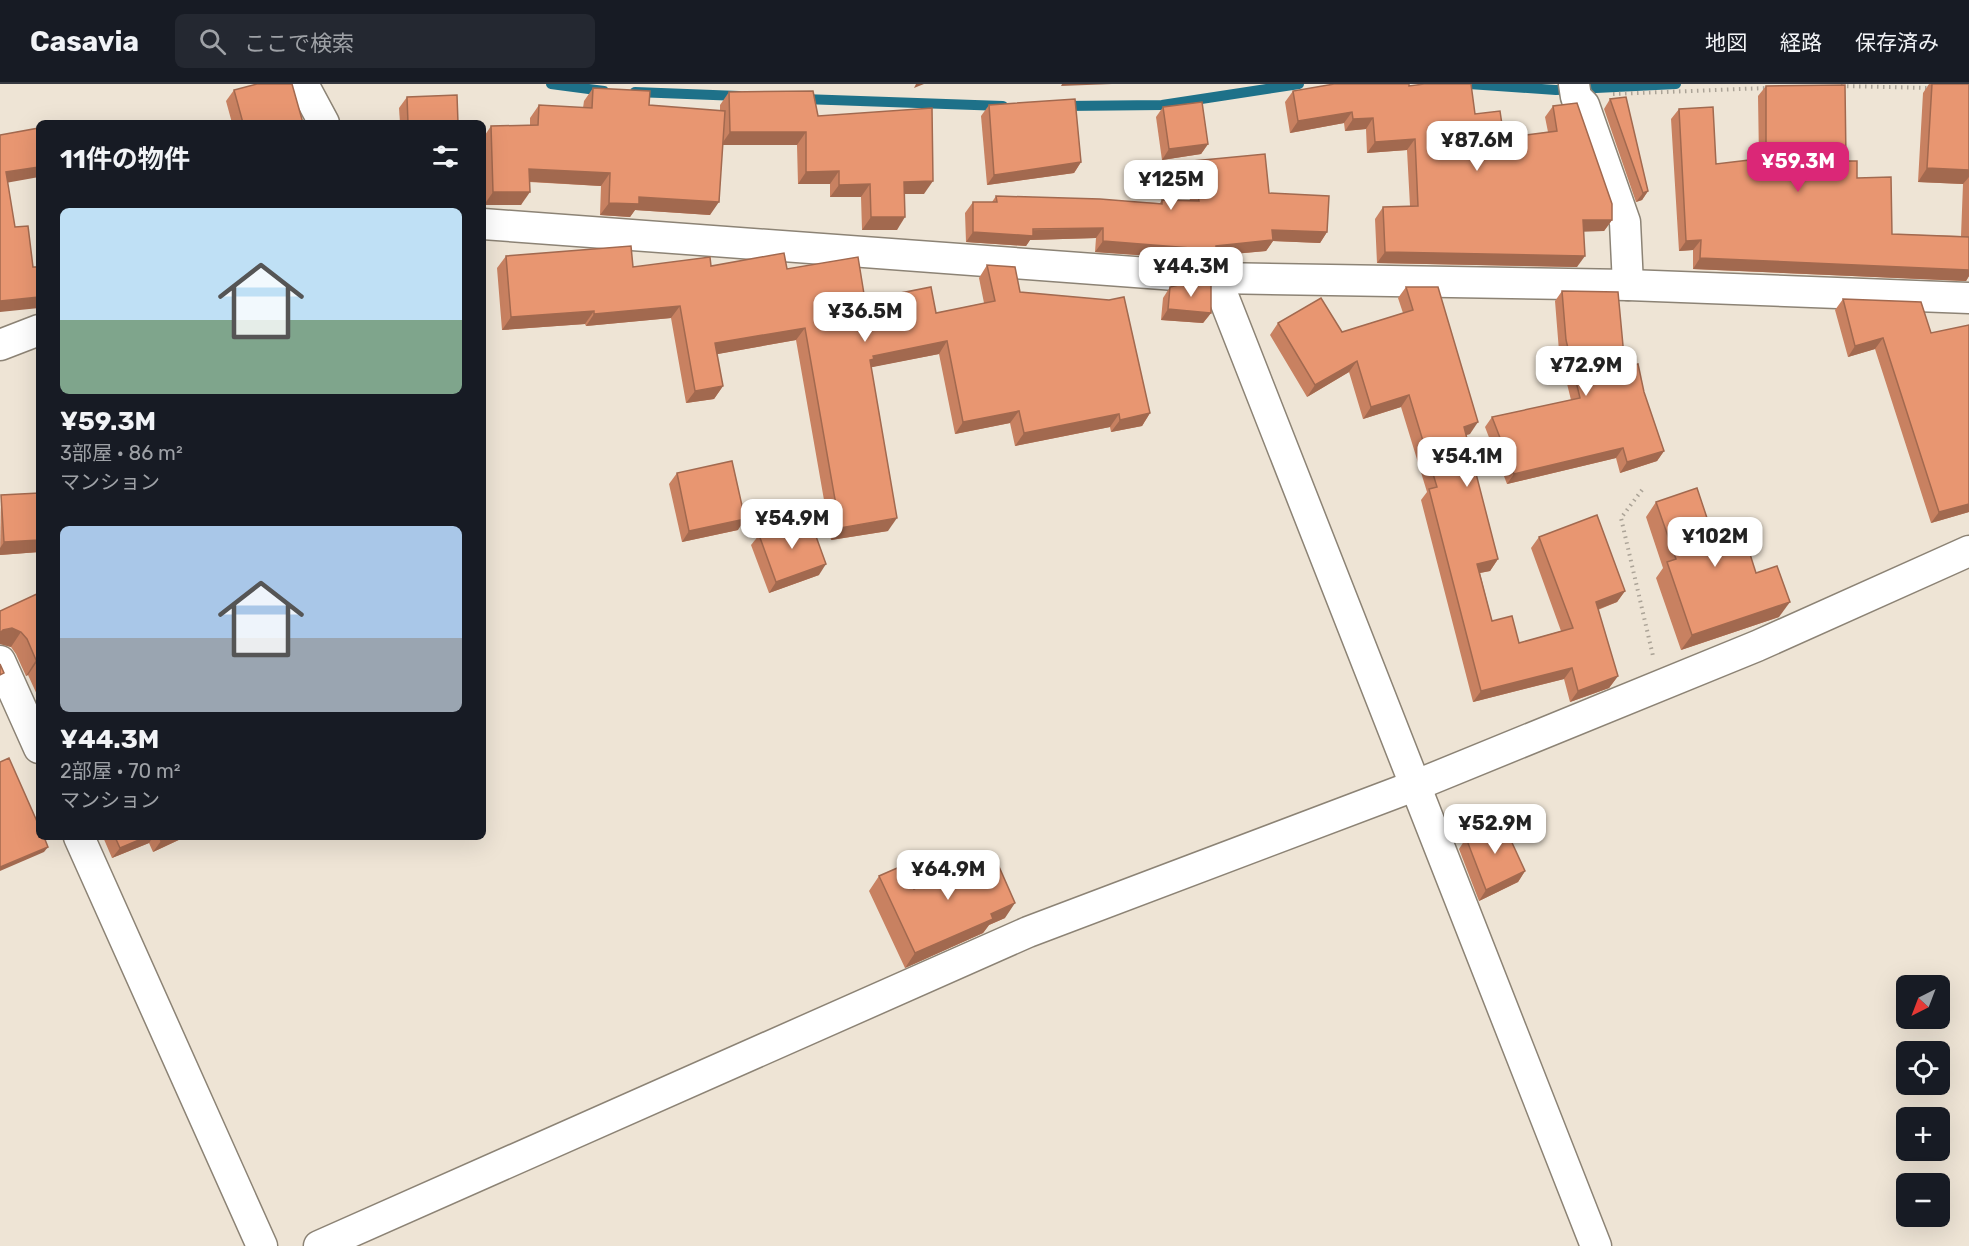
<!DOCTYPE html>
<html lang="ja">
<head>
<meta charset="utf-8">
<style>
	:root { --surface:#171b24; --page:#242831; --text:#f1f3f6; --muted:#9ea1a6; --line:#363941; --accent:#db2777 }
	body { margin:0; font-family:Rubik,"Noto Sans JP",sans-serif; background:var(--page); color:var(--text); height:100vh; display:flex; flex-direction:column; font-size:22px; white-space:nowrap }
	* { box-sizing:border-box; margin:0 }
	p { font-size:20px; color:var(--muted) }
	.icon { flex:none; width:33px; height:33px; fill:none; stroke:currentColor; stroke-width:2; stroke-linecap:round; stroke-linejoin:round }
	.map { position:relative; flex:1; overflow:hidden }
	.drawer { position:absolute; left:36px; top:36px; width:450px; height:720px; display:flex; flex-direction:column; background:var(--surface); border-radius:9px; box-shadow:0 6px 24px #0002 }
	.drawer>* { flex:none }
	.needle { width:39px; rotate:222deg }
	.fabs { position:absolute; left:1896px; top:891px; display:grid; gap:12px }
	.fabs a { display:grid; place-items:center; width:54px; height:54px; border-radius:9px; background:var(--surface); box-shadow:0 6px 24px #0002; font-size:30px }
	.price { position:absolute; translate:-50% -51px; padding:0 14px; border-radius:12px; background:#fff; color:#222; font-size:20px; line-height:39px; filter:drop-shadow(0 2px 3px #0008) }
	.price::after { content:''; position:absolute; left:50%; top:36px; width:18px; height:14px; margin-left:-9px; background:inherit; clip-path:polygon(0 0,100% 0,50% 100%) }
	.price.on { background:var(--accent); color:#fff }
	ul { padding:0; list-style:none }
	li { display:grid; align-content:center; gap:12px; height:318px; padding:0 24px }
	li span { display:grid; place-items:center; height:186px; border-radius:9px; color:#555 }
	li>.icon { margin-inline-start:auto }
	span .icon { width:108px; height:108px; fill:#fffc; stroke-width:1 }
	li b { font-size:26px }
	h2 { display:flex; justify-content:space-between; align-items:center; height:72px; padding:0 24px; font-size:26px }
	header { display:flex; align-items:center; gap:36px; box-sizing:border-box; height:84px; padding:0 30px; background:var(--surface); border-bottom:2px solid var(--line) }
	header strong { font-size:28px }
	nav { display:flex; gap:33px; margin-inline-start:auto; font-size:21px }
	.search { width:420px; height:54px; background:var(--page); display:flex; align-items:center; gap:15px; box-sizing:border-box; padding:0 21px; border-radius:9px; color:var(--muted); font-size:22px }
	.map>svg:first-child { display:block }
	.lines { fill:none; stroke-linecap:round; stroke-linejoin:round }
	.stream { stroke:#1e7189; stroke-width:10 }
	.minor-casing { stroke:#8c8375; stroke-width:33 }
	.path { stroke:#aba397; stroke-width:4; stroke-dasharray:1.5 4.5; stroke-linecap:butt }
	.minor { stroke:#fff; stroke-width:30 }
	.wall { fill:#c88161 }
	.shaded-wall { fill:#a2694f }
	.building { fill:#e89671; stroke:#a2694f; stroke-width:1.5 }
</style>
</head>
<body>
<header>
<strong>Casavia</strong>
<div class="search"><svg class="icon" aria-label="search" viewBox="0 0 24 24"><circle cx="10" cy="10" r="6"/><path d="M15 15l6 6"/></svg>ここで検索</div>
<nav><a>地図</a><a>経路</a><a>保存済み</a></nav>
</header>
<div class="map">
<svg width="1969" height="1162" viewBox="0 0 1969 1162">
	<rect width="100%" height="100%" fill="#eee4d5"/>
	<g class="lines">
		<g class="stream">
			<path d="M 551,0 L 604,7"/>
			<path d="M 1469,0 L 1556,6 L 1676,0"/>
			<path d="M 635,8 L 739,12"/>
			<path d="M 803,15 L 1003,22"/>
			<path d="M 1064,22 L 1162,21 L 1299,0"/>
		</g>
		<g class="minor-casing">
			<g id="minor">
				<path d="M 303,0 L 324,39"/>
				<path d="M 1574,0 L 1576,13 L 1584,21 L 1625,138 L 1628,201"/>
				<path d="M 483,140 L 1216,194 L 1628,201 L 1969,214"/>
				<path d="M 1216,194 L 1596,1162"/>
				<path d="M 0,261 L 39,246"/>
				<path d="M 0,577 L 39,664"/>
				<path d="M 79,753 L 262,1162"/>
				<path d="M 319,1162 L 1028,848 L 1414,702 L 1757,562 L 1969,467"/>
			</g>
		</g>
		<g class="path">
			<path d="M 1841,2 L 1929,4"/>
			<path d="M 1613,10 L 1767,4"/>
			<path d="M 1642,406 L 1621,434 L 1653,572"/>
		</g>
		<use href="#minor" class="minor"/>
	</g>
	<g class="wall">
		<path d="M 1929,0 L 1969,0 L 1969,192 L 1966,197 L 1693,185 L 1693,166 L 1679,167 L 1671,35 L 1679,25 L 1716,80 L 1759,75 L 1758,12 L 1766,2 L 1846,77 L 1892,150 L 1961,152 L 1963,100 L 1918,98 L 1923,9 Z"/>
		<path d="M 1409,2 L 1475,30 L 1504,54 L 1548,48 L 1545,33 L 1553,22 L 1612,136 L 1604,147 L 1584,147 L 1577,183 L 1377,179 L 1375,135 L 1383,123 L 1410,122 L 1407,66 L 1367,69 L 1366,45 L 1345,47 L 1344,39 L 1290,49 L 1285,18 L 1293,7 Z"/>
		<path d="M 593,4 L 649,21 L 720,27 L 720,21 L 729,8 L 818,32 L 924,110 L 905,110 L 897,146 L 862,146 L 861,113 L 830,113 L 830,100 L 798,100 L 797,61 L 723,61 L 710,131 L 635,126 L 630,133 L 600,131 L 601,102 L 529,98 L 521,121 L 484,121 L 483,54 L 491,42 L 530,42 L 530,34 L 539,21 L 583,24 L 584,17 Z"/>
		<path d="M 234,6 L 303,39 L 232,39 L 226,17 Z"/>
		<path d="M 407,13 L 458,39 L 400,39 L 399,24 Z"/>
		<path d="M 1610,15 L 1648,107 L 1642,116 L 1636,118 L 1604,25 Z"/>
		<path d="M 989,21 L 1081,78 L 1074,89 L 987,101 L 981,32 Z"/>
		<path d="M 1163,23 L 1208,60 L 1201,70 L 1162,76 L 1156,33 Z"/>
		<path d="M 1193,77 L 1269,109 L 1327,148 L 1320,159 L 1273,157 L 1266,167 L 1211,172 L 1208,176 L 1095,168 L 1096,154 L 1030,156 L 1026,162 L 966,158 L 965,129 L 973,118 L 992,118 L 996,112 L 1160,119 L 1162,116 L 1190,117 L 1186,87 Z"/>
		<path d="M 506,172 L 633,183 L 711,182 L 787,185 L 865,216 L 936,229 L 984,219 L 979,194 L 987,181 L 1020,208 L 1150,329 L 1142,342 L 1111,348 L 1110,343 L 1015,362 L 1010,339 L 955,350 L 939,270 L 871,283 L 888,447 L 831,456 L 796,256 L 717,270 L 723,302 L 714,315 L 686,319 L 671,234 L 586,242 L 585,240 L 502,246 L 497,184 Z"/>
		<path d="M 1170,203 L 1211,229 L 1203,239 L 1161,236 L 1163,214 Z"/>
		<path d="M 1406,203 L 1470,350 L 1466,351 L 1498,475 L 1490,487 L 1480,489 L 1492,537 L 1519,559 L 1561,547 L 1531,464 L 1539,453 L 1625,507 L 1617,518 L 1598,526 L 1618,592 L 1609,604 L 1570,618 L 1564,595 L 1473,618 L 1421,416 L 1427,408 L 1401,323 L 1363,335 L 1349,288 L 1307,313 L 1270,251 L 1278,239 L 1342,248 L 1403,229 L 1398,214 Z"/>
		<path d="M 1562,207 L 1625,283 L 1644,308 L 1664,367 L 1657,377 L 1620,389 L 1616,374 L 1507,400 L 1485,343 L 1492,333 L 1571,316 L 1559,267 L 1555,217 Z"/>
		<path d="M 1843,215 L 1931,249 L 1969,241 L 1969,428 L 1931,439 L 1875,265 L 1848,273 L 1835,226 Z"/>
		<path d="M 677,389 L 738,446 L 682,458 L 669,400 Z"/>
		<path d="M 1,411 L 39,468 L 0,471 Z"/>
		<path d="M 1656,418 L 1714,455 L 1779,533 L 1681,566 L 1656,494 L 1663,484 L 1646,433 Z"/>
		<path d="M 759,451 L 819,491 L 769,509 L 751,461 Z"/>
		<path d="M 39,509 L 39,615 L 28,591 L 26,592 L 16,570 L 11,563 L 1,560 Z"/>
		<path d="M 103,753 L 185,753 L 153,768 L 149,759 L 112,774 Z"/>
		<path d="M 1466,754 L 1525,787 L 1518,798 L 1479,817 L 1459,765 Z"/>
		<path d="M 879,792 L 914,805 L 1005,834 L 989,841 L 983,849 L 905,884 L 869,807 Z"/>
	</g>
	<g class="shaded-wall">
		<path d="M 916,0 L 924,0 L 914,4 Z"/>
		<path d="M 1062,0 L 1112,0 L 1061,2 Z"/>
		<path d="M 1352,28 L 1344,39 L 1290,49 L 1298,37 Z"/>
		<path d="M 1373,34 L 1366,45 L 1345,47 L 1353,35 Z"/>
		<path d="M 730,48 L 806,48 L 797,61 L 721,61 Z"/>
		<path d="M 1415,55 L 1407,66 L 1367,69 L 1375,58 Z"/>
		<path d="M 1208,60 L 1201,70 L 1162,76 L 1169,65 Z"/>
		<path d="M 1081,78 L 1074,89 L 987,101 L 994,91 Z"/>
		<path d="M 39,83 L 39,93 L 0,100 L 6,88 Z"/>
		<path d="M 1927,84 L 1969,86 L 1969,93 L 1963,100 L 1918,98 Z"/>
		<path d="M 529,85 L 610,89 L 601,102 L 520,97 Z"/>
		<path d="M 839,87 L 830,100 L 798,100 L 806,88 Z"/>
		<path d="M 933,97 L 924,110 L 895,110 L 904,98 Z"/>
		<path d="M 870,100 L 861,113 L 830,113 L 839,101 Z"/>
		<path d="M 1648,107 L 1642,116 L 1636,118 L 1643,109 Z"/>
		<path d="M 493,108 L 530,108 L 521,121 L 484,121 Z"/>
		<path d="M 639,113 L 719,118 L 710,131 L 635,126 L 630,133 L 600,131 L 609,119 Z"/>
		<path d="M 871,133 L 905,133 L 897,146 L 862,146 Z"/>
		<path d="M 1583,136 L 1612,136 L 1604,147 L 1576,148 Z"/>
		<path d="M 1103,144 L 1096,154 L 1030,156 L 1026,162 L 966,158 L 973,148 Z"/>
		<path d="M 1272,146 L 1327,148 L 1320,159 L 1273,157 L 1266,167 L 1211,172 L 1208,176 L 1095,168 L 1103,157 L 1216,162 Z"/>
		<path d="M 1701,156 L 1693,166 L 1679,167 L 1686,157 Z"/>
		<path d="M 1385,168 L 1585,172 L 1577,183 L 1377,179 Z"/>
		<path d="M 1700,174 L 1969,186 L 1969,192 L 1966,197 L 1693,185 Z"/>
		<path d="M 39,213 L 39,224 L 0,228 L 0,217 Z"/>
		<path d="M 680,222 L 671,234 L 586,242 L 594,230 Z"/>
		<path d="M 1168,225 L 1211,229 L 1203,239 L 1161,236 Z"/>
		<path d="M 594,227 L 585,240 L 502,246 L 511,233 Z"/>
		<path d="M 805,244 L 796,256 L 707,272 L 715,259 Z"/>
		<path d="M 1883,254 L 1875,265 L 1848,273 L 1855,262 Z"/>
		<path d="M 947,257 L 939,270 L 868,284 L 870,276 L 873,272 Z"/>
		<path d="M 1357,277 L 1349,288 L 1307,313 L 1315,301 Z"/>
		<path d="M 723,302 L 714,315 L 686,319 L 695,307 Z"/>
		<path d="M 1409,311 L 1401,323 L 1363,335 L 1371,323 Z"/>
		<path d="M 1019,327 L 1010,339 L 955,350 L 963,338 Z"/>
		<path d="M 1150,329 L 1142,342 L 1111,348 L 1120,336 Z"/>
		<path d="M 1119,330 L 1110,343 L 1015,362 L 1024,349 Z"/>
		<path d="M 1478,338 L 1470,350 L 1455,354 L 1464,343 Z"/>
		<path d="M 1623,364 L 1616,374 L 1507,400 L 1514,390 Z"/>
		<path d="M 1664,367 L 1657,377 L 1620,389 L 1627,378 Z"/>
		<path d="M 1969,420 L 1969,428 L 1931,439 L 1939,428 Z"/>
		<path d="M 897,434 L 888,447 L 831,456 L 840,444 Z"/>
		<path d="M 745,435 L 738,446 L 682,458 L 689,447 Z"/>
		<path d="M 39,456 L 39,468 L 0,471 L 0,464 L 4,458 Z"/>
		<path d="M 1498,475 L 1490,487 L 1469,491 L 1477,480 Z"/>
		<path d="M 826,480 L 819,491 L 769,509 L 776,498 Z"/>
		<path d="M 1625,507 L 1617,518 L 1588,529 L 1596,518 Z"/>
		<path d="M 1790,518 L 1779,533 L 1681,566 L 1692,551 Z"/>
		<path d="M 12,544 L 21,548 L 11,563 L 0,560 L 0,549 L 3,546 Z"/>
		<path d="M 39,575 L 28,591 L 26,592 L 36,576 Z"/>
		<path d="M 1572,584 L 1564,595 L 1473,618 L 1481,607 Z"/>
		<path d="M 1618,592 L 1609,604 L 1570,618 L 1578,607 Z"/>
		<path d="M 146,753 L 153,753 L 149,759 L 112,774 L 120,764 Z"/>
		<path d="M 170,753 L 185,753 L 153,768 L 161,757 Z"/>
		<path d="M 48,763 L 44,768 L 0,787 L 0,783 Z"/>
		<path d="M 1525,787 L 1518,798 L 1479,817 L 1486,806 Z"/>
		<path d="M 1015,819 L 1005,834 L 989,841 L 983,849 L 905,884 L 915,869 L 991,830 Z"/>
	</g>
	<g class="building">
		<path d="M 257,0 L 292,0 L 303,39 L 243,39 L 234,6 Z"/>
		<path d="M 1334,0 L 1409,0 L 1409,2 L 1424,0 L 1471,0 L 1475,30 L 1500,27 L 1504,54 L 1557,47 L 1553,22 L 1577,19 L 1612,120 L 1612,136 L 1583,136 L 1585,172 L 1385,168 L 1383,123 L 1418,122 L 1415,55 L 1375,58 L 1373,34 L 1353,35 L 1352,28 L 1298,37 L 1293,7 Z"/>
		<path d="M 1932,0 L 1969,0 L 1969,86 L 1927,84 Z"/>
		<path d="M 1845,1 L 1846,77 L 1857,77 L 1857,94 L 1891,93 L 1892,150 L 1969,153 L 1969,186 L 1700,174 L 1701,156 L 1686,157 L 1679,25 L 1713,23 L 1716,80 L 1766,74 L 1766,2 Z"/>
		<path d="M 593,4 L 650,7 L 649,21 L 725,27 L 719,118 L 639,113 L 639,120 L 609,119 L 610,89 L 529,85 L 530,108 L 493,108 L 491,42 L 538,41 L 539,21 L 592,24 Z"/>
		<path d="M 813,7 L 818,32 L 932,24 L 933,97 L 904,98 L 905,133 L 871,133 L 870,100 L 839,101 L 839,87 L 806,88 L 806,48 L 730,48 L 729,8 Z"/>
		<path d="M 457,11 L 458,39 L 408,39 L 407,13 Z"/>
		<path d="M 1626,13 L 1648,107 L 1643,109 L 1610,15 Z"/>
		<path d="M 1075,15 L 1081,78 L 994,91 L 989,21 Z"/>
		<path d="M 1202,18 L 1208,60 L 1169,65 L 1163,23 Z"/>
		<path d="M 39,44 L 39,83 L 6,88 L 15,143 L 28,142 L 33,183 L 39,183 L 39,213 L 0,217 L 0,51 Z"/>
		<path d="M 1265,70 L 1269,109 L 1329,112 L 1327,148 L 1272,146 L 1273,156 L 1216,162 L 1216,166 L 1103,157 L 1103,144 L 1033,145 L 1033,152 L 973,148 L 973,118 L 997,118 L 996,112 L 1100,115 L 1162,120 L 1162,116 L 1199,117 L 1193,77 Z"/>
		<path d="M 631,162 L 633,183 L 710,173 L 711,182 L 784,169 L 787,185 L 858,173 L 865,216 L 931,203 L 936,229 L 995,217 L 987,181 L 1015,183 L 1020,208 L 1109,216 L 1124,213 L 1150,329 L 1120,336 L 1119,330 L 1024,349 L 1019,327 L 963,338 L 947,257 L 873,272 L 874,275 L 870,276 L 897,434 L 840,444 L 805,244 L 715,259 L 723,302 L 695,307 L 680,222 L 594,230 L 594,227 L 511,233 L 506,172 Z"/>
		<path d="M 1192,198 L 1211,200 L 1211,229 L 1168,225 L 1170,203 Z"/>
		<path d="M 1406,203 L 1438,203 L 1478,338 L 1464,343 L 1498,475 L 1477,480 L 1492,537 L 1512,532 L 1519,559 L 1573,544 L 1539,453 L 1597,431 L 1625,507 L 1596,518 L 1618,592 L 1578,607 L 1572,584 L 1481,607 L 1429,405 L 1437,403 L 1409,311 L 1371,323 L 1357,277 L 1315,301 L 1278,239 L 1321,214 L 1342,248 L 1413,226 Z"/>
		<path d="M 1562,207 L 1618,208 L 1625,283 L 1638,280 L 1644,308 L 1664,367 L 1627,378 L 1623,364 L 1514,390 L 1492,333 L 1580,314 L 1566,256 Z"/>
		<path d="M 1843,215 L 1921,218 L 1931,249 L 1969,241 L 1969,420 L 1939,428 L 1883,254 L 1855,262 Z"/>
		<path d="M 732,377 L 745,435 L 689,447 L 677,389 Z"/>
		<path d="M 1697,404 L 1714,455 L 1742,445 L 1756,489 L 1777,482 L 1790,518 L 1692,551 L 1667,478 L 1676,475 L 1656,418 Z"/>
		<path d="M 39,409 L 39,456 L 4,458 L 1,411 Z"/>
		<path d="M 809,433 L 826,480 L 776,498 L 759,451 Z"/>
		<path d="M 39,509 L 39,576 L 36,576 L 27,555 L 21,548 L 12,544 L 3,546 L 0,549 L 0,527 Z"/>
		<path d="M 0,580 L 4,589 L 0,591 Z"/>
		<path d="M 9,674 L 39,742 L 39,753 L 44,753 L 48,763 L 0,783 L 0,678 Z"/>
		<path d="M 1502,737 L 1525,787 L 1486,806 L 1466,754 Z"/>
		<path d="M 115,753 L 146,753 L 120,764 Z"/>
		<path d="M 159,753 L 170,753 L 161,757 Z"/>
		<path d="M 993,769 L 1015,819 L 991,830 L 993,835 L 915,869 L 879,792 L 904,781 L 914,805 Z"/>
	</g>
</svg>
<div class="fabs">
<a><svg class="needle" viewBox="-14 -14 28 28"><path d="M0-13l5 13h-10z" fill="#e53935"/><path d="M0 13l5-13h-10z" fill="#9ea1a6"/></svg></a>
<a><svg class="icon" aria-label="locate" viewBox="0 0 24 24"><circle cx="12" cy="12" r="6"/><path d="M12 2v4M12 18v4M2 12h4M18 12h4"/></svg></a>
<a>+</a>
<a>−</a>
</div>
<b class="price" style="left:1477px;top:88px">¥87.6M</b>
<b class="price on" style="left:1798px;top:109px">¥59.3M</b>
<b class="price" style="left:1171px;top:127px">¥125M</b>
<b class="price" style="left:1191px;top:214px">¥44.3M</b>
<b class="price" style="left:865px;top:259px">¥36.5M</b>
<b class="price" style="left:1586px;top:313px">¥72.9M</b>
<b class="price" style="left:1467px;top:404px">¥54.1M</b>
<b class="price" style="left:792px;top:466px">¥54.9M</b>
<b class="price" style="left:1715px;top:484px">¥102M</b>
<b class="price" style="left:1495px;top:771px">¥52.9M</b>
<b class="price" style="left:948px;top:817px">¥64.9M</b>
<section class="drawer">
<h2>11件の物件<svg class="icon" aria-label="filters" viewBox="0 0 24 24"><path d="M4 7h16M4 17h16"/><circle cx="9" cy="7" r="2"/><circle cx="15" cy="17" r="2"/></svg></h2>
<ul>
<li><span style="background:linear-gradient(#bfe0f5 60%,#7fa58c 0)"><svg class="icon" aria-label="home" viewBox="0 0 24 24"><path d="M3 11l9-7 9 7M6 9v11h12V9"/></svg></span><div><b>¥59.3M</b><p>3部屋 · 86 m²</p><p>マンション</p></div></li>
<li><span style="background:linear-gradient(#a9c7e8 60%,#9aa5b1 0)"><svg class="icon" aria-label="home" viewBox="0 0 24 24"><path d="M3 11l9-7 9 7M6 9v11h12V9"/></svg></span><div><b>¥44.3M</b><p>2部屋 · 70 m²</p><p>マンション</p></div></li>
</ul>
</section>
</div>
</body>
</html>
